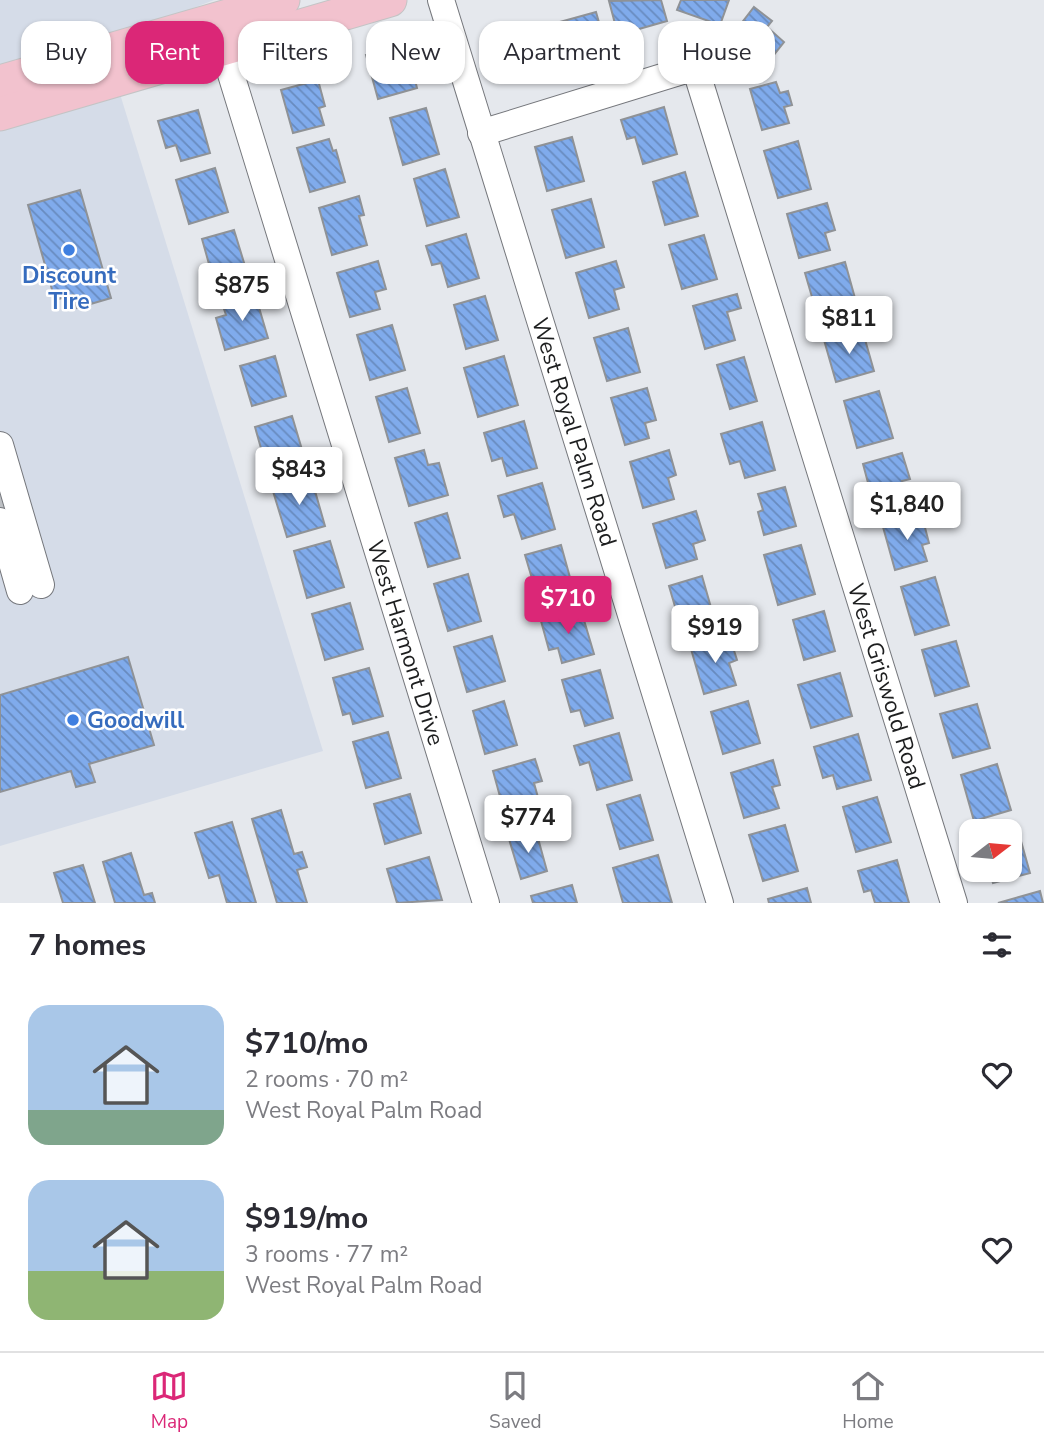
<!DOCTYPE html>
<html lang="en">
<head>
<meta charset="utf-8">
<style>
	:root { --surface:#fff; --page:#f7f7f7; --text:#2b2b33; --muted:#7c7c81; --line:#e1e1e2; --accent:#db2777 }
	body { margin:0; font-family:"Nunito Sans",sans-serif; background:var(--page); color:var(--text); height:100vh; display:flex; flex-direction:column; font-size:26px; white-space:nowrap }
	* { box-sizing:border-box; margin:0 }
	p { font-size:23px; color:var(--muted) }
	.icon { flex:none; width:38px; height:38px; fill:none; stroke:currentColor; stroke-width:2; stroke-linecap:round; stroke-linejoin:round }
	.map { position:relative; height:903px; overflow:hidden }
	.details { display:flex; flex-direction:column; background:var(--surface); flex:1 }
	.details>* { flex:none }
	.guide { position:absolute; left:21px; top:21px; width:1003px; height:63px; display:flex; gap:14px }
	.needle { width:46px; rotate:74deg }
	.tools { position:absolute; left:959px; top:819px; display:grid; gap:14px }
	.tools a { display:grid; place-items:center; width:63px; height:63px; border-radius:14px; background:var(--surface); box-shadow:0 2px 5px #0004; font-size:35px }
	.price { position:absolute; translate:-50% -60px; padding:0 16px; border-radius:7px; background:#fff; color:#222; font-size:23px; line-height:46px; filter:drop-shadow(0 2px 4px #0008) }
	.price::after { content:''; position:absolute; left:50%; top:42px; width:21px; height:16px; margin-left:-10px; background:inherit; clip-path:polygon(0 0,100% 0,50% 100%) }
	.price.current { background:var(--accent); color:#fff }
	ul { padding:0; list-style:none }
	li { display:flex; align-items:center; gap:21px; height:175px; padding:0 28px }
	li span { display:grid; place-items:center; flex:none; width:196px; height:140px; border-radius:21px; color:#555 }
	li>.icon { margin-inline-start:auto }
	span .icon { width:84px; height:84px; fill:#fffc; stroke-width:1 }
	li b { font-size:30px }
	h2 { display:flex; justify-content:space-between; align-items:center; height:84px; padding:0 28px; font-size:30px }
	.chip { padding:0 24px; border-radius:21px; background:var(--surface); box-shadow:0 2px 5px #0004; font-size:24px; line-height:63px }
	.chip.current { background:var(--accent); color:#fff }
	.tabs { display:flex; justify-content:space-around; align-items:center; height:98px; border-top:2px solid var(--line); background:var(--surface); font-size:19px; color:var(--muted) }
	.tabs a { display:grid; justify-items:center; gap:4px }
	.tabs .current { color:var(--accent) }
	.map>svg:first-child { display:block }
	.built { fill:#d5dce8 }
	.building { fill:url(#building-back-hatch); stroke:#8f9296; stroke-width:2 }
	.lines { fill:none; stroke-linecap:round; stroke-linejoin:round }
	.minor-tunnel { stroke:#bdc0c4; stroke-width:26; stroke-dasharray:26 13; stroke-linecap:butt }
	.minor-casing { stroke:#75777c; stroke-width:28 }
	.major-casing { stroke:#c4c4c5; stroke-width:35 }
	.minor { stroke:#fff; stroke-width:26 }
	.major { stroke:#f2c2ce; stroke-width:33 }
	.shop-dot { fill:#3f7fe0; stroke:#fff; stroke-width:2.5 }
	.labels { text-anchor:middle; stroke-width:5; stroke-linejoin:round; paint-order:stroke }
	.shop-label { font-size:23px; font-weight:bold; fill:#366cbe; stroke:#fff }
	.street-label { font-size:23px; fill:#1d1e1f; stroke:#fff }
</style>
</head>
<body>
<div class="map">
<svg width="1044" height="903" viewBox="0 0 1044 903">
	<defs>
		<pattern id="building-back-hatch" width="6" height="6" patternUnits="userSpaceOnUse" patternTransform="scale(1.75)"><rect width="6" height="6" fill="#80abec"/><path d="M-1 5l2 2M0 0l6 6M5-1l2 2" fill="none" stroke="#688bbf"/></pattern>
	</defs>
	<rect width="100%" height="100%" fill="#e5e8ed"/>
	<g class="built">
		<path d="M 0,0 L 214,0 L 165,19 L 0,68 Z"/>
		<path d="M 120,94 L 323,751 L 0,846 L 0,129 Z"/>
	</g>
	<g class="building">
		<path d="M 661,0 L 667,21 L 618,35 L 609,1 Z"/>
		<path d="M 681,0 L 729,0 L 720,25 L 677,10 Z"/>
		<path d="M 754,7 L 772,21 L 767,27 L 784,42 L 765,66 L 730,38 Z"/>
		<path d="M 596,12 L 606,47 L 559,60 L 549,25 Z"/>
		<path d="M 536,35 L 545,66 L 502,79 L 493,47 Z"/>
		<path d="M 409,43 L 417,71 L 413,72 L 417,88 L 378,99 L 366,55 Z"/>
		<path d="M 318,80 L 325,106 L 319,108 L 324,125 L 293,133 L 281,90 Z"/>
		<path d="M 776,82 L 780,93 L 788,91 L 792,105 L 784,107 L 789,123 L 762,130 L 750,89 Z"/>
		<path d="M 664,107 L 677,154 L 643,164 L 635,137 L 627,139 L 621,120 Z"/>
		<path d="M 426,108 L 439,154 L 403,165 L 390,118 Z"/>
		<path d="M 198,110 L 210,153 L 181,161 L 176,145 L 166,148 L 158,121 Z"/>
		<path d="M 572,137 L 584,181 L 547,191 L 535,147 Z"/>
		<path d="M 329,139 L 333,151 L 336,150 L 345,182 L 310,192 L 297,148 Z"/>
		<path d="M 798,141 L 811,189 L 778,198 L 764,151 Z"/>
		<path d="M 215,168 L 228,212 L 189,224 L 176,180 Z"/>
		<path d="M 445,169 L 459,217 L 427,226 L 414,179 Z"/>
		<path d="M 685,172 L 698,216 L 665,225 L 653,182 Z"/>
		<path d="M 80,190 L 111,298 L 77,308 L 73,295 L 55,300 L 28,205 Z"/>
		<path d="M 359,196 L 364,215 L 359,216 L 367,245 L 332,255 L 319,208 Z"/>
		<path d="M 591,199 L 604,247 L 566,258 L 552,210 Z"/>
		<path d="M 827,203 L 835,230 L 825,233 L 830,250 L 799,258 L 787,214 Z"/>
		<path d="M 234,230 L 249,279 L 216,289 L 202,239 Z"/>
		<path d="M 466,234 L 479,278 L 448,287 L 441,263 L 432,265 L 426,246 Z"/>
		<path d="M 704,235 L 717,279 L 682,289 L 669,245 Z"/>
		<path d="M 378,261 L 386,289 L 375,292 L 380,309 L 350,317 L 337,273 Z"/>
		<path d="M 616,261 L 624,287 L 614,290 L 619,309 L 589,318 L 576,273 Z"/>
		<path d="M 845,262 L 858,309 L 819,321 L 805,273 Z"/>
		<path d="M 255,294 L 268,338 L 225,350 L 216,318 L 226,315 L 222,303 Z"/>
		<path d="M 737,294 L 741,308 L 727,312 L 735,340 L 705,349 L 693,306 Z"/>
		<path d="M 485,296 L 498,340 L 466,349 L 454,305 Z"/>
		<path d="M 392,325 L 405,370 L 370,380 L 357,335 Z"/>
		<path d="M 628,328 L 640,372 L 607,381 L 594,338 Z"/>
		<path d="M 862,329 L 874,371 L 836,382 L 824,340 Z"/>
		<path d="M 275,356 L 286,396 L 252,406 L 240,366 Z"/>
		<path d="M 504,356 L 518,405 L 478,417 L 464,368 Z"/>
		<path d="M 744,357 L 757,401 L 730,409 L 717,365 Z"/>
		<path d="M 407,388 L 420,433 L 389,442 L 376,397 Z"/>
		<path d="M 647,388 L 656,420 L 645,423 L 649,438 L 625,445 L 611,398 Z"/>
		<path d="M 879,391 L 893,438 L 857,448 L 844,401 Z"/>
		<path d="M 292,416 L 306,463 L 268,473 L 255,427 Z"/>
		<path d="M 524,421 L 537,468 L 507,476 L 502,458 L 492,461 L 484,433 Z"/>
		<path d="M 762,422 L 775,470 L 745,478 L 740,461 L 730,464 L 721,434 Z"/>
		<path d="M 424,450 L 428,465 L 439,463 L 448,495 L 409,506 L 395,458 Z"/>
		<path d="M 669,450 L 676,475 L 668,478 L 674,499 L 643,508 L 630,462 Z"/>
		<path d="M 902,453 L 910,479 L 902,481 L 907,500 L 875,509 L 863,464 Z"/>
		<path d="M 311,477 L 325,526 L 287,537 L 272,488 Z"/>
		<path d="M 542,483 L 555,529 L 522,539 L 514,514 L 504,517 L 498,496 Z"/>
		<path d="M 785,487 L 796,526 L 764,535 L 758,512 L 763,510 L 758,494 Z"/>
		<path d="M 696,511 L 705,540 L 693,544 L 697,559 L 666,568 L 653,524 Z"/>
		<path d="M 447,513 L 460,558 L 428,567 L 415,523 Z"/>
		<path d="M 922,516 L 929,543 L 922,545 L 927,561 L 895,570 L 883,527 Z"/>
		<path d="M 330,541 L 344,587 L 307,598 L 294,551 Z"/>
		<path d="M 561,545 L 574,592 L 539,602 L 525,555 Z"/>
		<path d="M 801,545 L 815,594 L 778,605 L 764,555 Z"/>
		<path d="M 468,574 L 481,621 L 448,631 L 434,584 Z"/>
		<path d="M 702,576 L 712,611 L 704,613 L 708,627 L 683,634 L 669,586 Z"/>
		<path d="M 935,577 L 949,625 L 915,635 L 901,587 Z"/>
		<path d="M 350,603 L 363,649 L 325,660 L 312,614 Z"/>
		<path d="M 581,610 L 594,654 L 562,663 L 558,648 L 549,650 L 541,621 Z"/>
		<path d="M 824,611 L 835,651 L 804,660 L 793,620 Z"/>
		<path d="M 492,636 L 505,681 L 467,692 L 454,647 Z"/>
		<path d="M 730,638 L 737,660 L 729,663 L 736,685 L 704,694 L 691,649 Z"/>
		<path d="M 956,641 L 969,686 L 935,696 L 922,650 Z"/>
		<path d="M 128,657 L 154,745 L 89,764 L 95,782 L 76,787 L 71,771 L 0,792 L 0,695 Z"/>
		<path d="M 369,668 L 383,716 L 353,724 L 350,713 L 343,715 L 333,678 Z"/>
		<path d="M 600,670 L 613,718 L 585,726 L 580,710 L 571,712 L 562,680 Z"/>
		<path d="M 840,673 L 852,716 L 811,728 L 798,685 Z"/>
		<path d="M 504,701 L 517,745 L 485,754 L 473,711 Z"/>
		<path d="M 748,701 L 760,743 L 723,754 L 711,712 Z"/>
		<path d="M 977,704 L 990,748 L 953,758 L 940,714 Z"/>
		<path d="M 388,732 L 401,778 L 366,788 L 353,742 Z"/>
		<path d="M 619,733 L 632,780 L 597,790 L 589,762 L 580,765 L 574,746 Z"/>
		<path d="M 858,734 L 871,780 L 837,789 L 833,775 L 823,778 L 814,747 Z"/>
		<path d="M 535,759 L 542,781 L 534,783 L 542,812 L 507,822 L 493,771 Z"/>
		<path d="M 773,760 L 780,785 L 772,787 L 779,808 L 744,818 L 731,773 Z"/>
		<path d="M 997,764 L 1011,810 L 974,821 L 961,775 Z"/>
		<path d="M 410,794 L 421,833 L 385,844 L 374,804 Z"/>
		<path d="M 640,795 L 653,840 L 620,849 L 607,805 Z"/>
		<path d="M 877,797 L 891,842 L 856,852 L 843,807 Z"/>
		<path d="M 281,810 L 294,854 L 302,852 L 307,867 L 297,870 L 307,903 L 277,903 L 252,819 Z"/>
		<path d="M 232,822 L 256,903 L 227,903 L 219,875 L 209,878 L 195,833 Z"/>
		<path d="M 785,825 L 798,871 L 763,881 L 749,835 Z"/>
		<path d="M 1017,827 L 1030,873 L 993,883 L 989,870 L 1010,870 L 1010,831 L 1001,831 Z"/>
		<path d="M 536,831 L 547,871 L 521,879 L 509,839 Z"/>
		<path d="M 131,853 L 144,895 L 152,893 L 155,903 L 115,903 L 103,862 Z"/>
		<path d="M 658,855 L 672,903 L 623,903 L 613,868 Z"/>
		<path d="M 429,857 L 442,900 L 397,903 L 387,869 Z"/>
		<path d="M 897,860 L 909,903 L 875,903 L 871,890 L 864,892 L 858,871 Z"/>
		<path d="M 83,865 L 95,903 L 63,903 L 54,873 Z"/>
		<path d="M 572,885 L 577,903 L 533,903 L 531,896 Z"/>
		<path d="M 807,888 L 811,903 L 769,903 L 768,899 Z"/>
		<path d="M 1040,891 L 1043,903 L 998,903 Z"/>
	</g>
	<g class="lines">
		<path class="minor-tunnel" d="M 0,496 L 4,511"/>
		<g class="minor-casing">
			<g id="minor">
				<path id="s1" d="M 441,0 L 720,903"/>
				<path id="s2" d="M 218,32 L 486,903"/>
				<path id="s3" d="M 481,133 L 695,67 L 954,903"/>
				<path d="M 0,445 L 41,585"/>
				<path d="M 0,521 L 20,591"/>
			</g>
		</g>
		<g class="major-casing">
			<g id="major">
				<path d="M 0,82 L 283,0"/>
				<path d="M 0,114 L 390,0"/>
			</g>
		</g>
		<use href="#minor" class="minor"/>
		<use href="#major" class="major"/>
	</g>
	<g class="shop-dot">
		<circle cx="69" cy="250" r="7"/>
		<circle cx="73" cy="720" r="7"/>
	</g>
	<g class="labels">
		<g class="shop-label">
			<text x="69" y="283">Discount<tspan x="69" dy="26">Tire</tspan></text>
			<text x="87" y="728" text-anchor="start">Goodwill</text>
		</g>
		<g class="street-label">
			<text dy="8" stroke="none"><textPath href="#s1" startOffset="452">West Royal Palm Road</textPath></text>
			<text dy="8" stroke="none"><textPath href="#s2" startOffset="639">West Harmont Drive</textPath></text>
			<text dy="8" stroke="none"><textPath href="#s3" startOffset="872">West Griswold Road</textPath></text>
		</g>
	</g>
</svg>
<div class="tools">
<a><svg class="needle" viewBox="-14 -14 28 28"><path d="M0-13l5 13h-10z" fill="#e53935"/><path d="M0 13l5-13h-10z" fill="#7c7c81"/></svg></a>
</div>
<b class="price" style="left:242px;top:323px">$875</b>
<b class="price" style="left:849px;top:356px">$811</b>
<b class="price" style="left:299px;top:507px">$843</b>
<b class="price" style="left:907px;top:542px">$1,840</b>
<b class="price current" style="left:568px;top:636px">$710</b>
<b class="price" style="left:715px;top:665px">$919</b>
<b class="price" style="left:528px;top:855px">$774</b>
<div class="guide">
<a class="chip">Buy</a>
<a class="chip current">Rent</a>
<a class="chip">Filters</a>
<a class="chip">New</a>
<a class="chip">Apartment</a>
<a class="chip">House</a>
</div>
</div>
<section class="details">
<h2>7 homes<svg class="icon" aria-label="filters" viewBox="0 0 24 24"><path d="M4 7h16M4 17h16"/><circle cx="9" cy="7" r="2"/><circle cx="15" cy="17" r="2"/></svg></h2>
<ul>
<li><span style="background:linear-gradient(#a9c7e8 75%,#7fa58c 0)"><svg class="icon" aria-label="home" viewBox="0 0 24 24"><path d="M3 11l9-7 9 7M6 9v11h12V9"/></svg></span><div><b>$710/mo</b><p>2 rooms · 70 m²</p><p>West Royal Palm Road</p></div><svg class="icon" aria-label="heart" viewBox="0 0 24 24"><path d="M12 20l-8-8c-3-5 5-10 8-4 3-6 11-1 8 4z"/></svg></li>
<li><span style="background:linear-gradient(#a9c7e8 65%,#8fb573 0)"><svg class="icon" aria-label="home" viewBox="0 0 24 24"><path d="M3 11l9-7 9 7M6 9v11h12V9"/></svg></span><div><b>$919/mo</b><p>3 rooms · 77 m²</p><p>West Royal Palm Road</p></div><svg class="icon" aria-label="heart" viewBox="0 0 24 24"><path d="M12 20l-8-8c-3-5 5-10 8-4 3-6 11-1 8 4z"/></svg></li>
</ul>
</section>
<nav class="tabs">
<a class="current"><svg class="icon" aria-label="map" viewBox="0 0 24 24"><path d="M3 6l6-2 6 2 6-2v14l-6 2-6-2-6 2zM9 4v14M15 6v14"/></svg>Map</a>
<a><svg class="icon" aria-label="saved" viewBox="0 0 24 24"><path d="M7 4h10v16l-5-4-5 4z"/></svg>Saved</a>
<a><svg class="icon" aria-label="home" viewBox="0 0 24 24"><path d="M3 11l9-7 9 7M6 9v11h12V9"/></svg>Home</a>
</nav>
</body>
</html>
